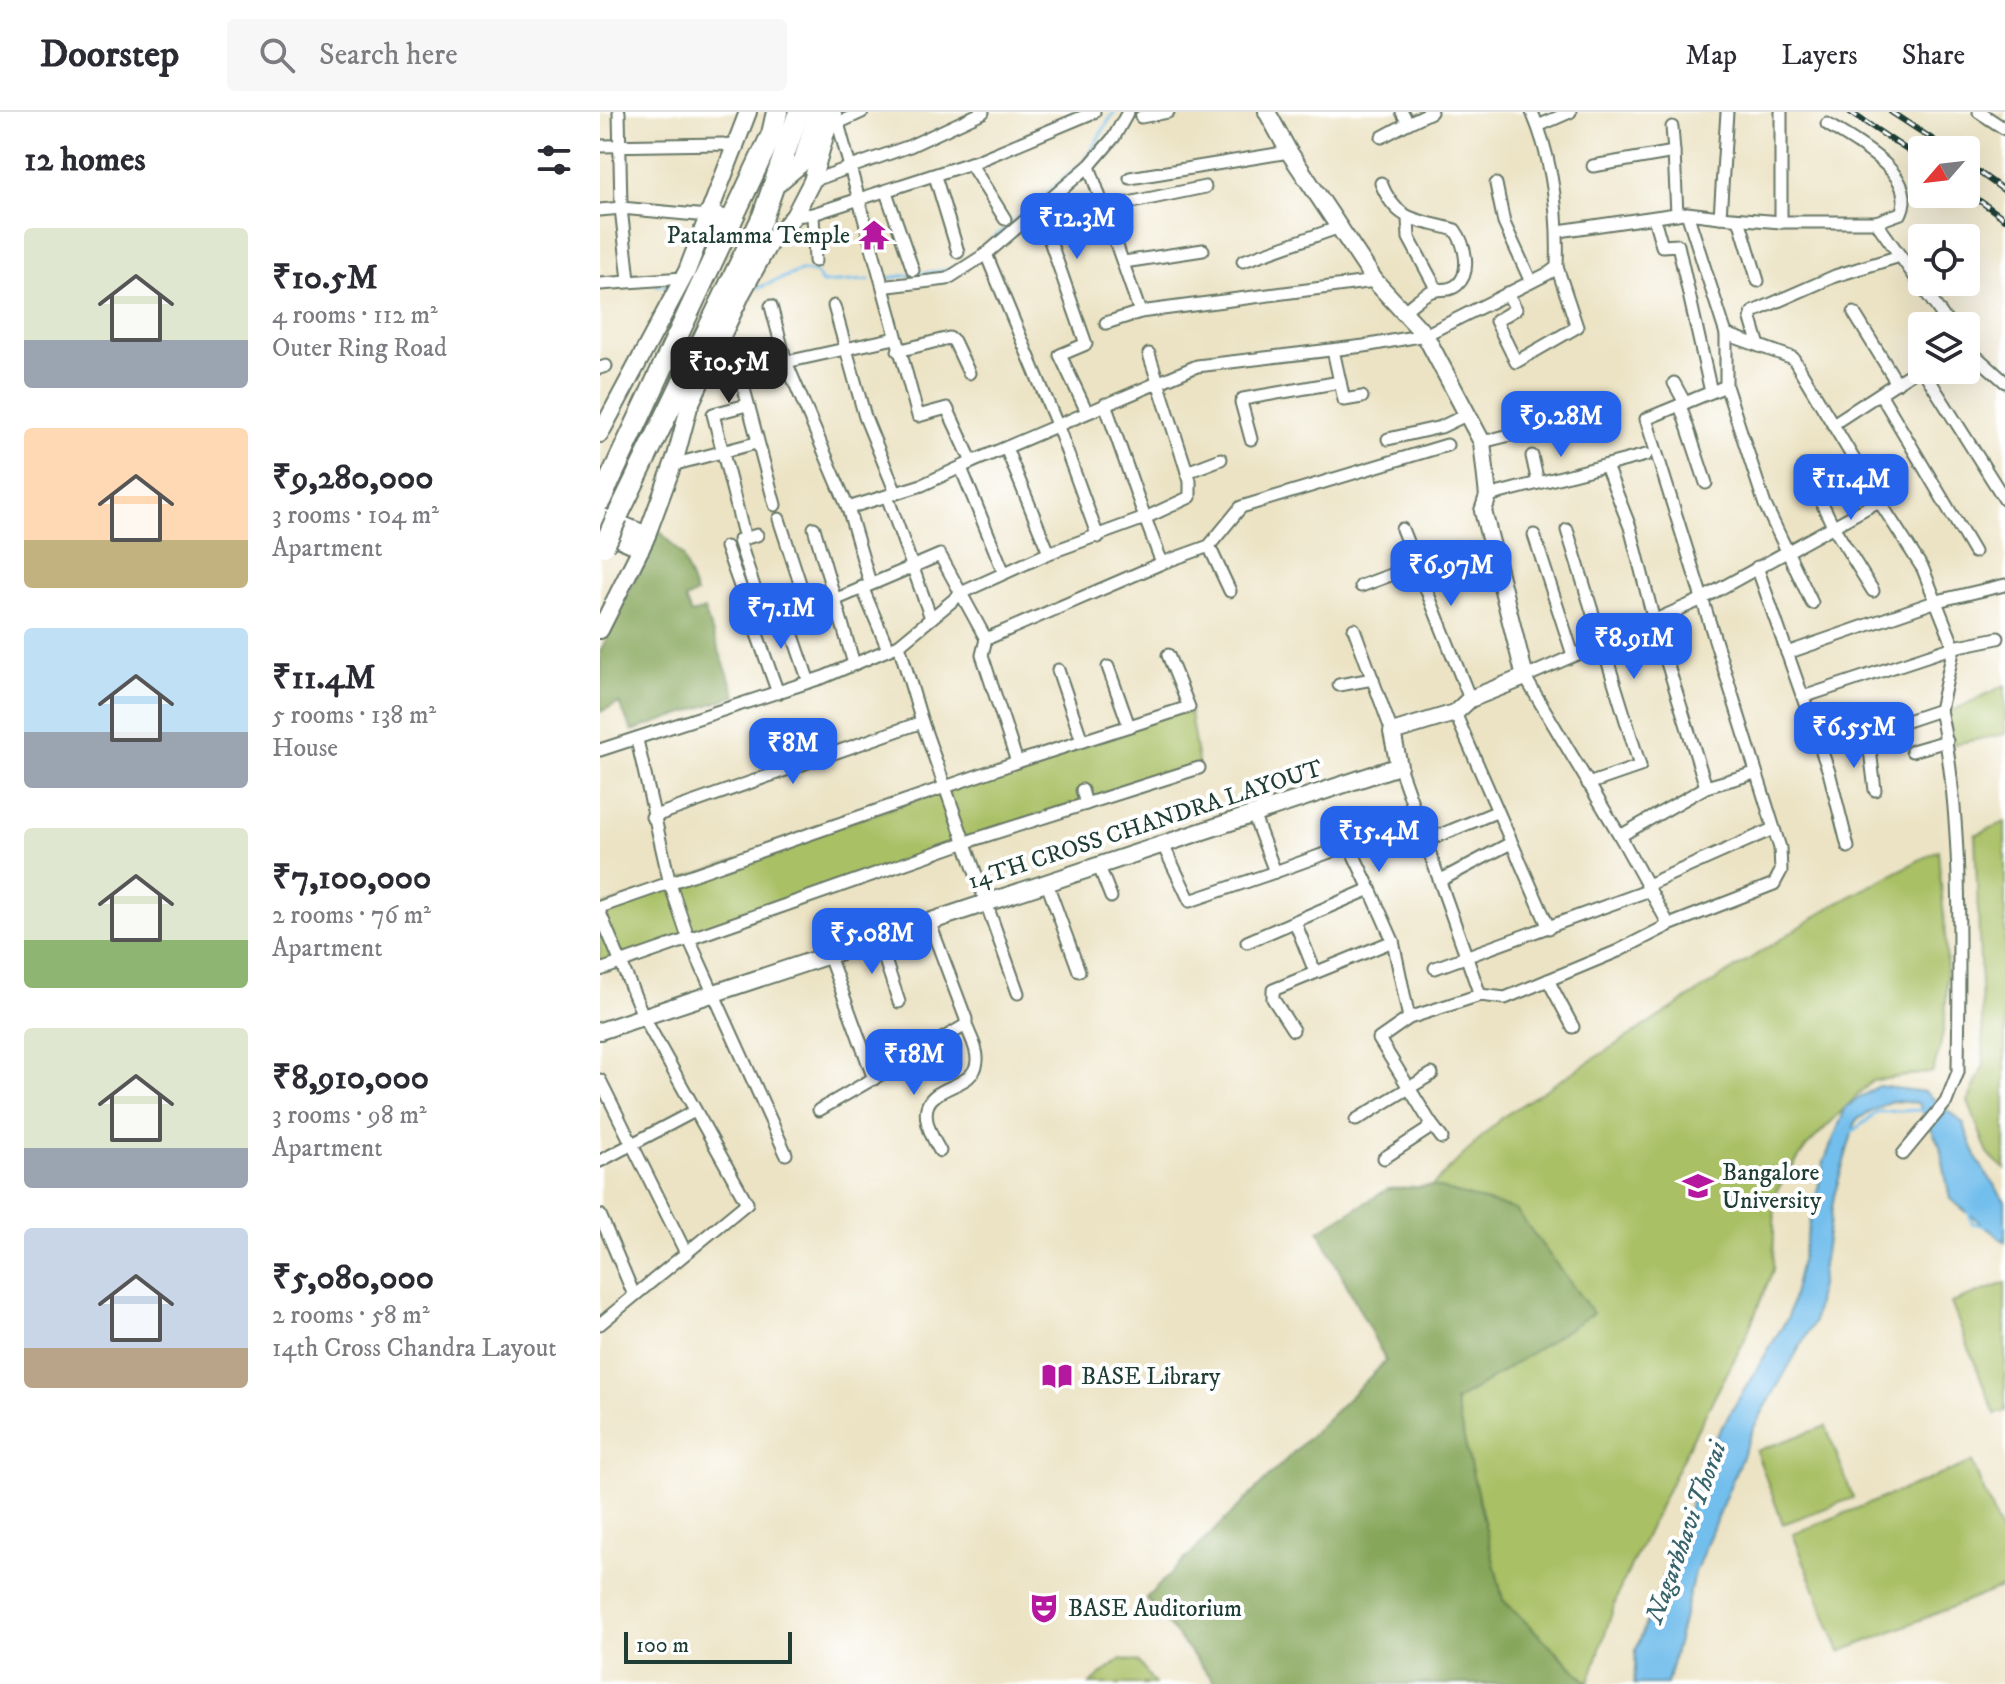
<!DOCTYPE html>
<html lang="en">
<head>
<meta charset="utf-8">
<style>
	:root { --surface:#fff; --page:#f7f7f7; --text:#2b2b33; --muted:#7c7c81; --line:#e1e1e2; --accent:#2563eb }
	body { margin:0; font-family:"IM FELL DW Pica",serif; background:var(--page); color:var(--text); height:100vh; display:flex; flex-direction:column; font-size:30px; white-space:nowrap }
	* { box-sizing:border-box; margin:0 }
	p { font-size:26px; color:var(--muted) }
	.icon { flex:none; width:44px; height:44px; fill:none; stroke:currentColor; stroke-width:2; stroke-linecap:round; stroke-linejoin:round }
	.map { position:relative; flex:1; overflow:hidden }
	.sheet { display:flex; flex-direction:column; background:var(--surface); width:600px }
	.sheet>* { flex:none }
	.needle { width:52px; rotate:242deg }
	.buttons { position:absolute; left:1308px; top:24px; display:grid; gap:16px }
	.buttons a { display:grid; place-items:center; width:72px; height:72px; border-radius:8px; background:var(--surface); box-shadow:0 8px 32px #0002; font-size:40px }
	.scale { position:absolute; left:24px; bottom:20px; width:168px; box-sizing:border-box; padding-left:8px; border:4px solid #1f3d34; border-top:0; font-size:22px; line-height:28px; white-space:nowrap; color:#1f3d34; -webkit-text-stroke:6px #fff; paint-order:stroke }
	.price { position:absolute; translate:-50% -68px; padding:0 18px; border-radius:16px; background:var(--accent); color:#fff; font-size:26px; line-height:52px; filter:drop-shadow(0 2px 4px #0008) }
	.price::after { content:''; position:absolute; left:50%; top:48px; width:24px; height:18px; margin-left:-12px; background:inherit; clip-path:polygon(0 0,100% 0,50% 100%) }
	.price.current { background:#222; color:#fff }
	ul { padding:0; list-style:none }
	li { display:flex; align-items:center; gap:24px; height:200px; padding:0 24px }
	li span { display:grid; place-items:center; flex:none; width:224px; height:160px; border-radius:8px; color:#555 }
	li>.icon { margin-inline-start:auto }
	span .icon { width:96px; height:96px; fill:#fffc; stroke-width:1 }
	li b { font-size:34px }
	h2 { display:flex; justify-content:space-between; align-items:center; height:96px; padding:0 24px; font-size:34px }
	header { display:flex; align-items:center; gap:48px; box-sizing:border-box; height:112px; padding:0 40px; background:var(--surface); border-bottom:2px solid var(--line) }
	header strong { font-size:38px }
	nav { display:flex; gap:44px; margin-inline-start:auto; font-size:28px }
	.search { width:560px; height:72px; background:var(--page); display:flex; align-items:center; gap:20px; box-sizing:border-box; padding:0 28px; border-radius:8px; color:var(--muted); font-size:30px }
	main { display:flex; flex:1; min-height:0 }
	.map>svg:first-child { display:block }
	.green { fill:#a9c065; stroke:#647e4c; stroke-width:2 }
	.forest { fill:#86a65a; stroke:#527247; stroke-width:2 }
	.water { fill:#72beec; stroke:#487e90; stroke-width:2 }
	.lines { fill:none; stroke-linecap:round; stroke-linejoin:round }
	.stream { stroke:#72beec; stroke-width:3 }
	.street-casing { stroke:#677766; stroke-width:15 }
	.secondary-casing { stroke:#677766; stroke-width:20 }
	.highway-casing { stroke:#677766; stroke-width:24 }
	.street { stroke:#fff; stroke-width:11 }
	.secondary { stroke:#fff; stroke-width:16 }
	.highway { stroke:#fff; stroke-width:20 }
	.rail-casing { stroke:#1f3d34; stroke-width:6 }
	.rail { stroke:#fff; stroke-width:3; stroke-dasharray:9; stroke-linecap:butt }
	.highway-bridge-casing { stroke:#677766; stroke-width:24; stroke-linecap:butt }
	.highway-bridge { stroke:#fff; stroke-width:20 }
	.labels { text-anchor:middle; stroke-width:8; stroke-linejoin:round; paint-order:stroke }
	.poi-label { font-size:24px; fill:#1f3d34; stroke:#fff; text-anchor:start }
	.street-label { font-size:24px; fill:#1f3d34; stroke:#fff }
	.water-label { font-size:26px; font-style:italic; fill:#38646b; stroke:#fff }
</style>
</head>
<body>
<header>
<strong>Doorstep</strong>
<div class="search"><svg class="icon" aria-label="search" viewBox="0 0 24 24"><circle cx="10" cy="10" r="6"/><path d="M15 15l6 6"/></svg>Search here</div>
<nav><a>Map</a><a>Layers</a><a>Share</a></nav>
</header>
<main>
<section class="sheet">
<h2>12 homes<svg class="icon" aria-label="filters" viewBox="0 0 24 24"><path d="M4 7h16M4 17h16"/><circle cx="9" cy="7" r="2"/><circle cx="15" cy="17" r="2"/></svg></h2>
<ul>
<li><span style="background:linear-gradient(#dfe7d0 70%,#9aa5b1 0)"><svg class="icon" aria-label="home" viewBox="0 0 24 24"><path d="M3 11l9-7 9 7M6 9v11h12V9"/></svg></span><div><b>₹10.5M</b><p>4 rooms · 112 m²</p><p>Outer Ring Road</p></div></li>
<li><span style="background:linear-gradient(#ffd9b3 70%,#c2b280 0)"><svg class="icon" aria-label="home" viewBox="0 0 24 24"><path d="M3 11l9-7 9 7M6 9v11h12V9"/></svg></span><div><b>₹9,280,000</b><p>3 rooms · 104 m²</p><p>Apartment</p></div></li>
<li><span style="background:linear-gradient(#bfe0f5 65%,#9aa5b1 0)"><svg class="icon" aria-label="home" viewBox="0 0 24 24"><path d="M3 11l9-7 9 7M6 9v11h12V9"/></svg></span><div><b>₹11.4M</b><p>5 rooms · 138 m²</p><p>House</p></div></li>
<li><span style="background:linear-gradient(#dfe7d0 70%,#8fb573 0)"><svg class="icon" aria-label="home" viewBox="0 0 24 24"><path d="M3 11l9-7 9 7M6 9v11h12V9"/></svg></span><div><b>₹7,100,000</b><p>2 rooms · 76 m²</p><p>Apartment</p></div></li>
<li><span style="background:linear-gradient(#dfe7d0 75%,#9aa5b1 0)"><svg class="icon" aria-label="home" viewBox="0 0 24 24"><path d="M3 11l9-7 9 7M6 9v11h12V9"/></svg></span><div><b>₹8,910,000</b><p>3 rooms · 98 m²</p><p>Apartment</p></div></li>
<li><span style="background:linear-gradient(#c9d6e8 75%,#b9a48a 0)"><svg class="icon" aria-label="home" viewBox="0 0 24 24"><path d="M3 11l9-7 9 7M6 9v11h12V9"/></svg></span><div><b>₹5,080,000</b><p>2 rooms · 58 m²</p><p>14th Cross Chandra Layout</p></div></li>
</ul>
</section>
<div class="map">
<svg width="1405" height="1572" viewBox="0 0 1405 1572">
	<rect width="100%" height="100%" fill="#fff"/>
	<filter id="ink" filterUnits="userSpaceOnUse"><feTurbulence type="fractalNoise" baseFrequency=".0125" numOctaves="2"/><feDisplacementMap in="SourceGraphic" scale="16" xChannelSelector="R" yChannelSelector="G"/><feConvolveMatrix kernelMatrix="1 2 1 2 8 2 1 2 1" color-interpolation-filters="sRGB"/></filter>
	<filter id="wash" filterUnits="userSpaceOnUse"><feTurbulence type="fractalNoise" baseFrequency=".006" numOctaves="4" result="noise"/><feDisplacementMap in="SourceGraphic" scale="32" xChannelSelector="R" yChannelSelector="G"/><feGaussianBlur stdDeviation="1.8" result="paint"/><feColorMatrix in="noise" values="0 0 0 0 0 0 0 0 0 0 0 0 0 0 0 0 0 1.4 0 .05"/><feComposite in="paint" operator="in"/></filter>
	<g filter="url(#wash)">
		<rect width="100%" height="100%" fill="#ece3c4"/>
		<g class="green">
			<path d="M 1405,573 L 1405,622 L 1354,632 L 1346,602 Z"/>
			<path d="M 589,595 L 599,656 L 0,858 L 0,795 Z"/>
			<path d="M 1405,710 L 1405,1057 L 1388,1042 L 1368,989 L 1384,953 L 1375,723 Z"/>
			<path d="M 1338,738 C 1343,805 1358,897 1332,960 L 1272,969 L 1206,1035 L 1175,1081 L 1173,1158 L 1144,1229 L 1087,1337 L 1019,1479 L 989,1571 L 903,1488 L 855,1290 L 992,1201 L 916,1098 L 832,1074 L 901,1006 L 1234,793 Z"/>
			<path d="M 1405,1171 L 1405,1299 L 1395,1302 L 1351,1191 Z"/>
			<path d="M 1226,1314 L 1253,1386 L 1183,1412 L 1156,1339 Z"/>
			<path d="M 1372,1350 L 1405,1431 L 1405,1474 L 1240,1540 L 1193,1422 Z"/>
			<path d="M 521,1547 L 538,1550 L 555,1572 L 490,1572 Z"/>
		</g>
		<g class="forest">
			<path d="M 59,418 L 82,444 L 96,482 L 85,487 L 91,502 L 104,498 L 136,584 L 32,619 L 19,591 L 0,600 L 0,540 Z"/>
			<path d="M 832,1074 L 916,1098 L 993,1201 L 855,1290 L 903,1488 L 989,1572 L 616,1572 L 546,1486 L 786,1249 L 719,1119 L 788,1077 Z"/>
		</g>
		<path class="water" d="M 1278,974 L 1325,980 L 1363,1011 L 1378,1049 L 1405,1089 L 1405,1130 L 1350,1087 L 1340,1034 L 1318,991 L 1291,989 L 1256,1008 L 1234,1084 L 1214,1210 L 1153,1317 L 1094,1463 L 1067,1572 L 1034,1572 L 1036,1538 L 1114,1328 L 1188,1205 L 1224,1050 L 1246,995 Z"/>
		<g class="lines">
			<g class="stream">
				<path d="M 371,145 L 484,50 L 514,0"/>
				<path d="M 288,166 L 355,157"/>
				<path d="M 56,173 L 71,173"/>
				<path d="M 158,176 L 200,159 L 215,160 L 222,171 L 269,168"/>
				<path d="M 1249,1022 L 1278,1000 L 1322,998"/>
				<path d="M 1369,1101 L 1372,1111 L 1386,1114"/>
			</g>
		</g>
	</g>
	<g filter="url(#ink)">
		<g class="lines">
			<g class="street-casing">
				<g id="street">
					<path d="M 19,0 L 21,96 L 29,168"/>
					<path d="M 235,0 L 318,304 L 347,296 L 372,350 L 597,254 L 764,234 L 825,223 L 949,161 L 957,155 C 959,101 953,49 932,0"/>
					<path d="M 802,0 L 808,11 L 831,0"/>
					<path d="M 1379,0 L 1405,17"/>
					<path d="M 541,5 L 568,0"/>
					<path d="M 238,11 L 262,0"/>
					<path d="M 1227,12 C 1253,29 1319,61 1301,101 L 1276,110"/>
					<path d="M 938,14 L 970,0"/>
					<path d="M 1072,15 L 1074,40"/>
					<path d="M 782,25 L 808,11"/>
					<path d="M 0,34 L 123,32 L 137,37"/>
					<path d="M 370,51 L 405,107"/>
					<path d="M 489,54 L 540,200"/>
					<path d="M 993,54 L 1074,40 L 1077,102"/>
					<path d="M 335,64 L 358,140"/>
					<path d="M 530,66 L 689,40"/>
					<path d="M 212,69 L 310,34 L 383,0"/>
					<path d="M 781,71 C 797,112 819,107 855,118 C 865,132 872,160 857,173 C 849,180 840,176 832,179 C 823,182 813,192 805,198"/>
					<path d="M 896,72 L 904,111 L 931,170"/>
					<path d="M 286,80 L 313,158"/>
					<path d="M 504,96 L 605,75"/>
					<path d="M 0,98 L 21,96 L 108,104"/>
					<path d="M 213,102 L 215,149"/>
					<path d="M 194,104 L 213,102 L 377,49 L 494,0"/>
					<path d="M 1120,105 L 1181,110 L 1276,110 L 1350,214"/>
					<path d="M 1054,106 L 1062,134 L 1078,133 L 1111,280"/>
					<path d="M 808,107 L 809,126 L 837,178"/>
					<path d="M 1139,107 L 1158,169"/>
					<path d="M 1181,110 L 1181,0"/>
					<path d="M 959,119 L 1083,101"/>
					<path d="M 449,126 L 486,232 L 460,243 L 487,300"/>
					<path d="M 386,142 L 458,315 L 498,425"/>
					<path d="M 643,149 L 740,115"/>
					<path d="M 524,150 L 603,138"/>
					<path d="M 0,172 L 83,166"/>
					<path d="M 289,174 L 347,167 L 386,142 L 490,53 L 514,25 L 528,0"/>
					<path d="M 907,181 L 916,197 L 896,209 L 916,250 L 977,215 L 957,155"/>
					<path d="M 171,194 L 186,250 L 139,258 L 175,393"/>
					<path d="M 234,194 L 265,305 L 296,381"/>
					<path d="M 1254,201 L 1297,271"/>
					<path d="M 506,211 L 540,200 L 775,169"/>
					<path d="M 122,226 L 130,234 L 139,258"/>
					<path d="M 1159,234 L 1151,207 L 1153,200 L 1235,164 L 1300,144"/>
					<path d="M 1366,235 L 1405,270"/>
					<path d="M 733,238 L 744,288 L 762,285"/>
					<path d="M 298,239 L 349,226 L 354,229 L 369,261"/>
					<path d="M 0,256 L 6,254"/>
					<path d="M 1323,258 L 1405,388"/>
					<path d="M 1074,271 L 1085,291"/>
					<path d="M 1126,274 L 1165,393 L 1212,491"/>
					<path d="M 1281,283 L 1374,440"/>
					<path d="M 505,292 L 545,406 L 590,385 L 590,369 L 549,242"/>
					<path d="M 1080,293 L 1106,371"/>
					<path d="M 1233,312 L 1322,254"/>
					<path d="M 651,327 L 641,290 L 643,287 L 740,270"/>
					<path d="M 788,327 L 841,315 L 868,302"/>
					<path d="M 882,330 L 938,316 L 974,314 L 998,301"/>
					<path d="M 932,344 L 938,371"/>
					<path d="M 72,353 L 156,331"/>
					<path d="M 1006,354 L 1030,415 L 1054,509 L 1106,675"/>
					<path d="M 1204,354 L 1234,416 L 1273,479"/>
					<path d="M 361,356 L 404,461"/>
					<path d="M 587,360 L 621,347"/>
					<path d="M 287,384 L 331,506"/>
					<path d="M 888,384 L 1046,343"/>
					<path d="M 248,396 L 322,373 L 372,350"/>
					<path d="M 179,407 L 209,499"/>
					<path d="M 214,416 L 254,552"/>
					<path d="M 802,417 L 870,587"/>
					<path d="M 967,418 L 1040,654 L 988,672"/>
					<path d="M 143,419 L 113,302 L 147,293"/>
					<path d="M 157,423 L 139,428 L 163,503"/>
					<path d="M 934,423 L 973,543"/>
					<path d="M 609,434 L 630,479"/>
					<path d="M 126,435 L 178,581"/>
					<path d="M 449,441 L 545,406 L 562,451 L 609,434 L 641,395 L 847,333"/>
					<path d="M 1157,455 L 1229,660 L 1248,735"/>
					<path d="M 270,471 L 248,396 L 186,250 L 295,226"/>
					<path d="M 761,474 L 815,454"/>
					<path d="M 262,475 L 288,537"/>
					<path d="M 186,503 L 209,570"/>
					<path d="M 151,506 L 204,501 L 340,443 L 386,527"/>
					<path d="M 754,517 L 792,620"/>
					<path d="M 299,533 L 322,610 L 418,881"/>
					<path d="M 1187,541 L 1337,489 L 1405,473"/>
					<path d="M 508,555 L 529,614"/>
					<path d="M 458,558 L 482,629"/>
					<path d="M 739,573 L 773,567"/>
					<path d="M 1203,585 L 1354,535 L 1398,526"/>
					<path d="M 855,601 L 949,816"/>
					<path d="M 37,628 L 70,772 L 88,825 L 186,1042"/>
					<path d="M 0,638 L 224,565 L 299,533 L 363,480 L 449,441 L 406,336"/>
					<path d="M 1312,639 L 1347,629"/>
					<path d="M 417,650 L 382,543 L 386,527 L 562,451"/>
					<path d="M 799,654 L 880,883 L 905,886 L 1018,839 L 1069,813 L 1174,772 L 1181,759 L 1180,736 L 1046,307 L 1126,274 L 1126,222"/>
					<path d="M 482,678 L 486,692"/>
					<path d="M 1275,678 L 1268,622 L 1340,598 L 1354,535 L 1323,457 L 1279,389"/>
					<path d="M 653,702 L 675,760 L 749,733 L 770,777"/>
					<path d="M 52,705 L 322,610"/>
					<path d="M 1020,724 L 1106,675 L 1155,661"/>
					<path d="M 826,729 L 896,700"/>
					<path d="M 562,731 L 590,789 L 675,760"/>
					<path d="M 752,734 L 786,719"/>
					<path d="M 498,752 L 511,785"/>
					<path d="M 841,768 L 909,732"/>
					<path d="M 446,769 L 479,859"/>
					<path d="M 1047,773 L 1173,717"/>
					<path d="M 0,795 L 417,650 L 589,595 L 568,543"/>
					<path d="M 0,801 L 44,906 L 147,1091 L 0,1212"/>
					<path d="M 695,810 L 715,860"/>
					<path d="M 1069,813 L 1020,724 L 925,565 L 1096,490 L 1279,389 L 1193,246 L 1126,222 L 1087,101 L 1120,105 L 1127,0"/>
					<path d="M 278,827 L 299,890"/>
					<path d="M 647,830 L 770,777 L 793,829 L 809,906"/>
					<path d="M 229,844 L 274,967"/>
					<path d="M 835,856 L 1050,778"/>
					<path d="M 0,858 L 366,730 L 599,656"/>
					<path d="M 948,868 L 973,915"/>
					<path d="M 693,918 L 673,887 L 673,878 L 793,829"/>
					<path d="M 0,968 L 85,1139"/>
					<path d="M 219,998 L 366,913 L 366,907 L 329,809"/>
					<path d="M 756,1008 L 832,962"/>
					<path d="M 830,1010 L 842,1026"/>
					<path d="M 340,1039 C 295,964 374,987 377,949 C 378,937 370,924 366,913"/>
					<path d="M 1303,1042 L 1346,990 L 1358,960 C 1359,846 1364,708 1340,598"/>
					<path d="M 784,1046 L 827,1018 L 830,1010 L 779,927 L 809,906 L 880,883"/>
					<path d="M 0,1049 L 93,1000"/>
					<path d="M 0,1103 L 34,1183"/>
				</g>
			</g>
			<g class="secondary-casing">
				<g id="secondary">
					<path d="M 174,75 L 201,52 L 217,0"/>
					<path d="M 0,322 L 87,159 L 148,0"/>
					<path d="M 0,404 L 47,423"/>
					<path d="M 0,418 L 41,436"/>
					<path d="M 0,518 L 45,428 L 76,344 L 89,295 L 142,181 L 169,132 L 194,104 L 212,69 L 232,0"/>
					<path d="M 0,919 L 799,654 L 792,620 L 855,601 L 870,587 L 925,565 L 883,399 L 888,384 L 882,330 L 825,223 L 775,169 L 689,40 L 667,0"/>
				</g>
			</g>
			<g class="highway-casing">
				<g id="highway">
					<path d="M 108,104 L 131,110"/>
					<path d="M 0,389 L 172,22 L 177,0"/>
					<path d="M 17,405 L 163,104 L 199,0"/>
				</g>
			</g>
			<use href="#street" class="street"/>
			<use href="#secondary" class="secondary"/>
			<use href="#highway" class="highway"/>
			<g class="rail-casing">
				<g id="rail">
					<path d="M 1250,0 L 1322,48"/>
					<path d="M 1291,0 L 1349,38"/>
					<path d="M 1366,51 L 1405,79"/>
					<path d="M 1366,79 L 1405,107"/>
				</g>
			</g>
			<use href="#rail" class="rail"/>
			<g class="highway-bridge-casing">
				<path id="highway-bridge" d="M 4,434 L 17,405"/>
			</g>
			<use href="#highway-bridge" class="highway-bridge"/>
		</g>
	</g>
	<defs>
		<g id="temple-bare" transform="scale(2.4)"><path d="M0-6L5-2H3V0L6.5 2.5H4V6H1.5V3h-3V6H-4V2.5H-6.5L-3 0V-2H-5Z" fill="#b5179e" stroke="#fff" stroke-width="2.5" paint-order="stroke"/></g>
		<g id="university-bare" transform="scale(2.4)"><path d="M0-5L7-2L0 1L-7-2ZM-4 1L0 2.5L4 1V4Q0 6-4 4Z" fill="#b5179e" stroke="#fff" stroke-width="2.5" paint-order="stroke"/></g>
		<g id="library-bare" transform="scale(2.4)"><path d="M-6-4Q-3-5.5-.7-3.5V5Q-3 3-6 4ZM6-4Q3-5.5 .7-3.5V5Q3 3 6 4Z" fill="#b5179e" stroke="#fff" stroke-width="2.5" paint-order="stroke"/></g>
		<g id="theatre-bare" transform="scale(2.4)"><path d="M-5-5.5Q0-4 5-5.5V0Q5 5 0 6Q-5 5-5 0ZM-3.3-2.5H-1v1.5H-3.3ZM1-2.5H3.3v1.5H1ZM-2.8 1Q0 5.5 2.8 1Z" fill="#b5179e" stroke="#fff" stroke-width="2.5" paint-order="stroke"/></g>
	</defs>
	<g fill-rule="evenodd">
		<use href="#temple-bare" x="274" y="123"/>
		<use href="#university-bare" x="1098" y="1074"/>
		<use href="#library-bare" x="457" y="1264"/>
		<use href="#theatre-bare" x="444" y="1496"/>
	</g>
	<g class="labels">
		<g class="poi-label">
			<text x="250" y="131" text-anchor="end">Patalamma Temple</text>
			<text x="1122" y="1068">Bangalore<tspan x="1122" dy="28">University</tspan></text>
			<text x="481" y="1272">BASE Library</text>
			<text x="468" y="1504">BASE Auditorium</text>
		</g>
		<g class="street-label">
			<text transform="translate(545 712) rotate(-18)" y="8">14TH CROSS CHANDRA LAYOUT</text>
		</g>
		<g class="water-label">
			<text transform="translate(1085 1420) rotate(-70)" y="9">Nagarbhavi Thorai</text>
		</g>
	</g>
</svg>
<div class="buttons">
<a><svg class="needle" viewBox="-14 -14 28 28"><path d="M0-13l5 13h-10z" fill="#e53935"/><path d="M0 13l5-13h-10z" fill="#7c7c81"/></svg></a>
<a><svg class="icon" aria-label="locate" viewBox="0 0 24 24"><circle cx="12" cy="12" r="6"/><path d="M12 2v4M12 18v4M2 12h4M18 12h4"/></svg></a>
<a><svg class="icon" aria-label="layers" viewBox="0 0 24 24"><path d="M12 4l9 5-9 5-9-5zM3 14l9 5 9-5"/></svg></a>
</div>
<div class="scale">100 m</div>
<b class="price" style="left:477px;top:149px">₹12.3M</b>
<b class="price current" style="left:129px;top:293px">₹10.5M</b>
<b class="price" style="left:961px;top:347px">₹9.28M</b>
<b class="price" style="left:1251px;top:410px">₹11.4M</b>
<b class="price" style="left:851px;top:496px">₹6.97M</b>
<b class="price" style="left:181px;top:539px">₹7.1M</b>
<b class="price" style="left:1034px;top:569px">₹8.91M</b>
<b class="price" style="left:1254px;top:658px">₹6.55M</b>
<b class="price" style="left:193px;top:674px">₹8M</b>
<b class="price" style="left:779px;top:762px">₹15.4M</b>
<b class="price" style="left:272px;top:864px">₹5.08M</b>
<b class="price" style="left:314px;top:985px">₹18M</b>
</div>
</main>
</body>
</html>
